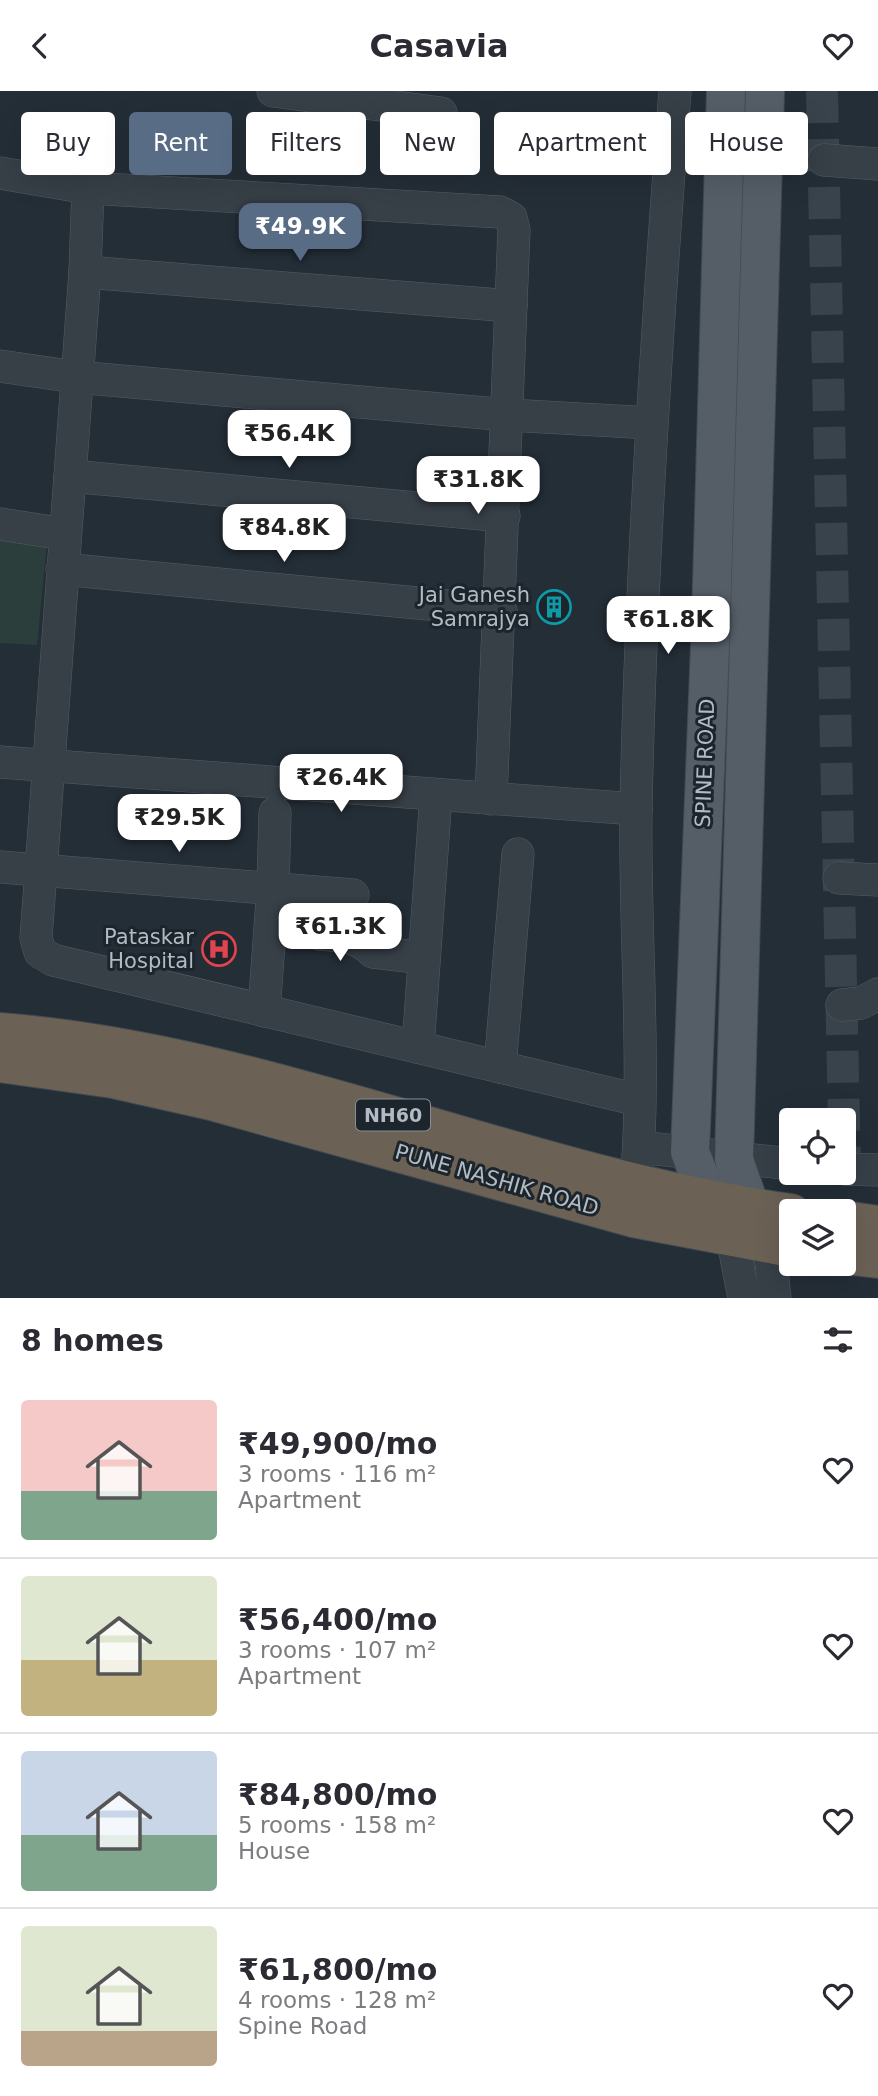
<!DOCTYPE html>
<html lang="en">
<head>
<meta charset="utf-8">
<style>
	:root { --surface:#fff; --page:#f7f7f7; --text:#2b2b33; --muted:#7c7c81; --line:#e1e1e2; --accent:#586c86 }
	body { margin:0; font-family:"DejaVu Sans",sans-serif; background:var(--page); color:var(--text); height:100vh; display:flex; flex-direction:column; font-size:26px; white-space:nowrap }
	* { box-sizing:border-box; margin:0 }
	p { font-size:23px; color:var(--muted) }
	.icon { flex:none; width:38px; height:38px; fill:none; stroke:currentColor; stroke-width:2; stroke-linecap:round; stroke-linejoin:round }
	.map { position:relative; height:1207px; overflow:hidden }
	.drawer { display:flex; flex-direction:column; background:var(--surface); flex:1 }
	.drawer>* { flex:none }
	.banner { position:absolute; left:21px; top:21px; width:836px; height:63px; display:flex; gap:14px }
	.tools { position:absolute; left:779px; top:1017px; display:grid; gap:14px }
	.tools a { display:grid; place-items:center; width:77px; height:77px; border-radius:7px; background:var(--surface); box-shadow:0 7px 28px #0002; font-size:35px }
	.price { position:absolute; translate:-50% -60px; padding:0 16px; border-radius:14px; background:#fff; color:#222; font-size:23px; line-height:46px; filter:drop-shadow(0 2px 4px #0008) }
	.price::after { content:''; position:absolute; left:50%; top:42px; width:21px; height:16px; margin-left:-10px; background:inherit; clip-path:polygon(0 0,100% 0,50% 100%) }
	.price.selected { background:var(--accent); color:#fff }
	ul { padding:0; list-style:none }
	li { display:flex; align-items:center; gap:21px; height:175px; padding:0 21px }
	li+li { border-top:2px solid var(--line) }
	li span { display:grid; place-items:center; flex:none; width:196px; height:140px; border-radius:7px; color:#555 }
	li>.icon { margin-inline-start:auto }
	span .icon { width:84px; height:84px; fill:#fffc; stroke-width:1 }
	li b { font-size:30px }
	h2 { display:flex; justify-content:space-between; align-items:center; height:84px; padding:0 21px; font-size:30px }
	.chip { padding:0 24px; border-radius:7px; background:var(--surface); box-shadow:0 7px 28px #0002; font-size:24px; line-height:63px }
	.chip.selected { background:var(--accent); color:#fff }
	header { display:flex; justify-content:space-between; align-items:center; height:91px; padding:0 21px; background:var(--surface); font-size:32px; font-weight:600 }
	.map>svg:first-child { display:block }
	.green { fill:#2b3e3c }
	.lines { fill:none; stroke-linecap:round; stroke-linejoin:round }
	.minor-tunnel { stroke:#39434c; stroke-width:32; stroke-dasharray:32 16; stroke-linecap:butt }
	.minor-casing { stroke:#555d65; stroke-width:33 }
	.major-casing { stroke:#434b53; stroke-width:40 }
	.highway-casing { stroke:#424a52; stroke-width:40 }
	.minor { stroke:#373f47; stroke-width:32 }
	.major { stroke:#555e67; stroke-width:38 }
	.highway { stroke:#6c6155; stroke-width:38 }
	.labels { text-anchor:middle; stroke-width:6; stroke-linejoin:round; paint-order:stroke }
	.shield { fill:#1c242c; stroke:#858d96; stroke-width:2 }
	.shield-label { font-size:19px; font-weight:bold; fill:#b2bac3 }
	.poi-label { font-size:21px; fill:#b2bac3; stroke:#1c242c; text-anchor:end }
	.street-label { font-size:21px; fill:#b2bac3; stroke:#1c242c }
</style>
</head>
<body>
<header><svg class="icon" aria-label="back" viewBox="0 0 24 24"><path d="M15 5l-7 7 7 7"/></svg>Casavia<svg class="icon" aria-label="heart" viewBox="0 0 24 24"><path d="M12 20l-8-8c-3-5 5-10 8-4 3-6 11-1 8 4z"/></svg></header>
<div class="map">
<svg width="878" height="1207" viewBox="0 0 878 1207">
	<rect width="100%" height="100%" fill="#242e37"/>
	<path class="green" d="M 0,444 L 47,451 L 37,554 L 0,552 Z"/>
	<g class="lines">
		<path class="minor-tunnel" d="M 822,0 L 845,1078"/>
		<g class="minor-casing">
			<g id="minor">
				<path d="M 273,0 L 441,22"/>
				<path d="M 824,69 L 878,73"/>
				<path d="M 0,82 L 88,97"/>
				<path d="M 85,181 L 511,215"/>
				<path d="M 0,275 L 76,286 L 508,324 L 651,332"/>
				<path d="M 70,385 L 504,425"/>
				<path d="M 0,433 L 65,443"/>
				<path d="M 62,478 L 501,520"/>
				<path d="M 0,671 L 636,718"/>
				<path d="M 491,708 L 514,139 L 511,127 L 500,121 L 88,97 L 85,181 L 36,847 L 40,861 L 53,869 L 638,1009"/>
				<path d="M 0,776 L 353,804"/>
				<path d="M 839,787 L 878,789"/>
				<path d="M 272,811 L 293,813 L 319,843 C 338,845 359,845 373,861 L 424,867"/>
				<path d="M 842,914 L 861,912 L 878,903"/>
				<path d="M 264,920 L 273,796 L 275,722"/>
				<path d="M 418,956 L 436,704"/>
				<path d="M 500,976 L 518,763"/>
				<path d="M 639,1056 L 791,1073"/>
				<path d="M 844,1078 L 878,1079"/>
				<path d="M 634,1115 C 648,986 634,847 636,717 C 641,478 657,239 675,0"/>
				<path d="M 732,1145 L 744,1207"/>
				<path d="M 769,1152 L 775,1207"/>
			</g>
		</g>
		<g class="major-casing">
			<g id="major">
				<path d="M 723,1131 L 708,1106 L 690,1061 L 711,530 L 726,0"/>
				<path d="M 764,1143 L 749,1113 L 734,1068 L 765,0"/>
			</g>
		</g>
		<g class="highway-casing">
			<g id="highway">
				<path d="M 0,941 C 272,962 523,1085 791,1122"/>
				<path d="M 0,972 L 113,988 L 211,1010 L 633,1127 L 791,1157"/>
				<path d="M 844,1129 L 878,1134"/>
				<path d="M 844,1164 L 878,1168"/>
			</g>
		</g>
		<use href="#minor" class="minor"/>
		<use href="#major" class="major"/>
		<use href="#highway" class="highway"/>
	</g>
	<defs>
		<g id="building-ring" transform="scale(1.75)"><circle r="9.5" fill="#1c242c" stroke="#0f9aa8" stroke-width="1.5"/><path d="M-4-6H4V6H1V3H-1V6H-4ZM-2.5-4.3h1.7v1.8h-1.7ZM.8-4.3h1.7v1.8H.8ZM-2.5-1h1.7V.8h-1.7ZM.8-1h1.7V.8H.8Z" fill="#0f9aa8"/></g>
		<g id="hospital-ring" transform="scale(1.75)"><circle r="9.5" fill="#1c242c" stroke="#e0444e" stroke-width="1.5"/><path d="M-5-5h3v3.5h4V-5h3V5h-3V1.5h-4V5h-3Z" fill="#e0444e"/></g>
	</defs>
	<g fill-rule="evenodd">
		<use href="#building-ring" x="554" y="516"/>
		<use href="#hospital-ring" x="219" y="858"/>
	</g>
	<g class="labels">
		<rect class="shield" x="356" y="1008.5" width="74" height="31" rx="5"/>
		<g class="shield-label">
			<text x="393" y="1031">NH60</text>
		</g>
		<g class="poi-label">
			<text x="530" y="511">Jai Ganesh<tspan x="530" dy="24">Samrajya</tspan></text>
			<text x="194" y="853">Pataskar<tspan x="194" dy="24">Hospital</tspan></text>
		</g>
		<g class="street-label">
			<text transform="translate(705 672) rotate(-88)" y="7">SPINE ROAD</text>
			<text transform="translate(497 1089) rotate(16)" y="7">PUNE NASHIK ROAD</text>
		</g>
	</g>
</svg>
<div class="tools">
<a><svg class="icon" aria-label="locate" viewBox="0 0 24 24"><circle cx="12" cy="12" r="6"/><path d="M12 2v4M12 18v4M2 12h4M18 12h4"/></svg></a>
<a><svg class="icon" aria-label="layers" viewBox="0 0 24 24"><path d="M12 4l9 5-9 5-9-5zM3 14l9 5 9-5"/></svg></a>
</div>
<b class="price selected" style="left:300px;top:172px">₹49.9K</b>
<b class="price" style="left:289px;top:379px">₹56.4K</b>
<b class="price" style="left:478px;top:425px">₹31.8K</b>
<b class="price" style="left:284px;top:473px">₹84.8K</b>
<b class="price" style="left:668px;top:565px">₹61.8K</b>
<b class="price" style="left:341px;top:723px">₹26.4K</b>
<b class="price" style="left:179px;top:763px">₹29.5K</b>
<b class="price" style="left:340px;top:872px">₹61.3K</b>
<div class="banner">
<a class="chip">Buy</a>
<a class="chip selected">Rent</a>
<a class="chip">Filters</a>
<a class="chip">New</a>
<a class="chip">Apartment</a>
<a class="chip">House</a>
</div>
</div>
<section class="drawer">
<h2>8 homes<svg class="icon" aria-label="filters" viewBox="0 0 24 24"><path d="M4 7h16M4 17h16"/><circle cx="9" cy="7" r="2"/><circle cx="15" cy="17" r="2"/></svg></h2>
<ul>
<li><span style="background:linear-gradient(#f6c9c9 65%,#7fa58c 0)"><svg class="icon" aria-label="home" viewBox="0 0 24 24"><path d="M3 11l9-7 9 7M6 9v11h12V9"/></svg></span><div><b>₹49,900/mo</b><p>3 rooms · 116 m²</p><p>Apartment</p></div><svg class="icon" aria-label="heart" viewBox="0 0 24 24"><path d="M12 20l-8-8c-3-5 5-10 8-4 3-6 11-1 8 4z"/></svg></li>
<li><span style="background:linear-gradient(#dfe7d0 60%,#c2b280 0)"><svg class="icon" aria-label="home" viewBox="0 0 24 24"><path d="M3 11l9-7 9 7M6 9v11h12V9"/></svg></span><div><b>₹56,400/mo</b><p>3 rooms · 107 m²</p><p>Apartment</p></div><svg class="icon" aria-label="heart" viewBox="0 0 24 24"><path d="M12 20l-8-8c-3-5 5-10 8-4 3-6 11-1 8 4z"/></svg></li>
<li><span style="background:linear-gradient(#c9d6e8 60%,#7fa58c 0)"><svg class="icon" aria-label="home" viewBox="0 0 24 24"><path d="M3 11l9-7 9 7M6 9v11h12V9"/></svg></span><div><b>₹84,800/mo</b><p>5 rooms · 158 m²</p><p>House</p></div><svg class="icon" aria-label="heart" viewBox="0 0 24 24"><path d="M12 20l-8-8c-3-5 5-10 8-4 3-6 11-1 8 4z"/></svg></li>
<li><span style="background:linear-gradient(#dfe7d0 75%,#b9a48a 0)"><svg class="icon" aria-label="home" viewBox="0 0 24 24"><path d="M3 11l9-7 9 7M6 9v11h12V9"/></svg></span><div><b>₹61,800/mo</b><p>4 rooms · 128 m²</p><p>Spine Road</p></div><svg class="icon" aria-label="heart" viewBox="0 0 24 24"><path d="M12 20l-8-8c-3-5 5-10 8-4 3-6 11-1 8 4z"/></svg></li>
</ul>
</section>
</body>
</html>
